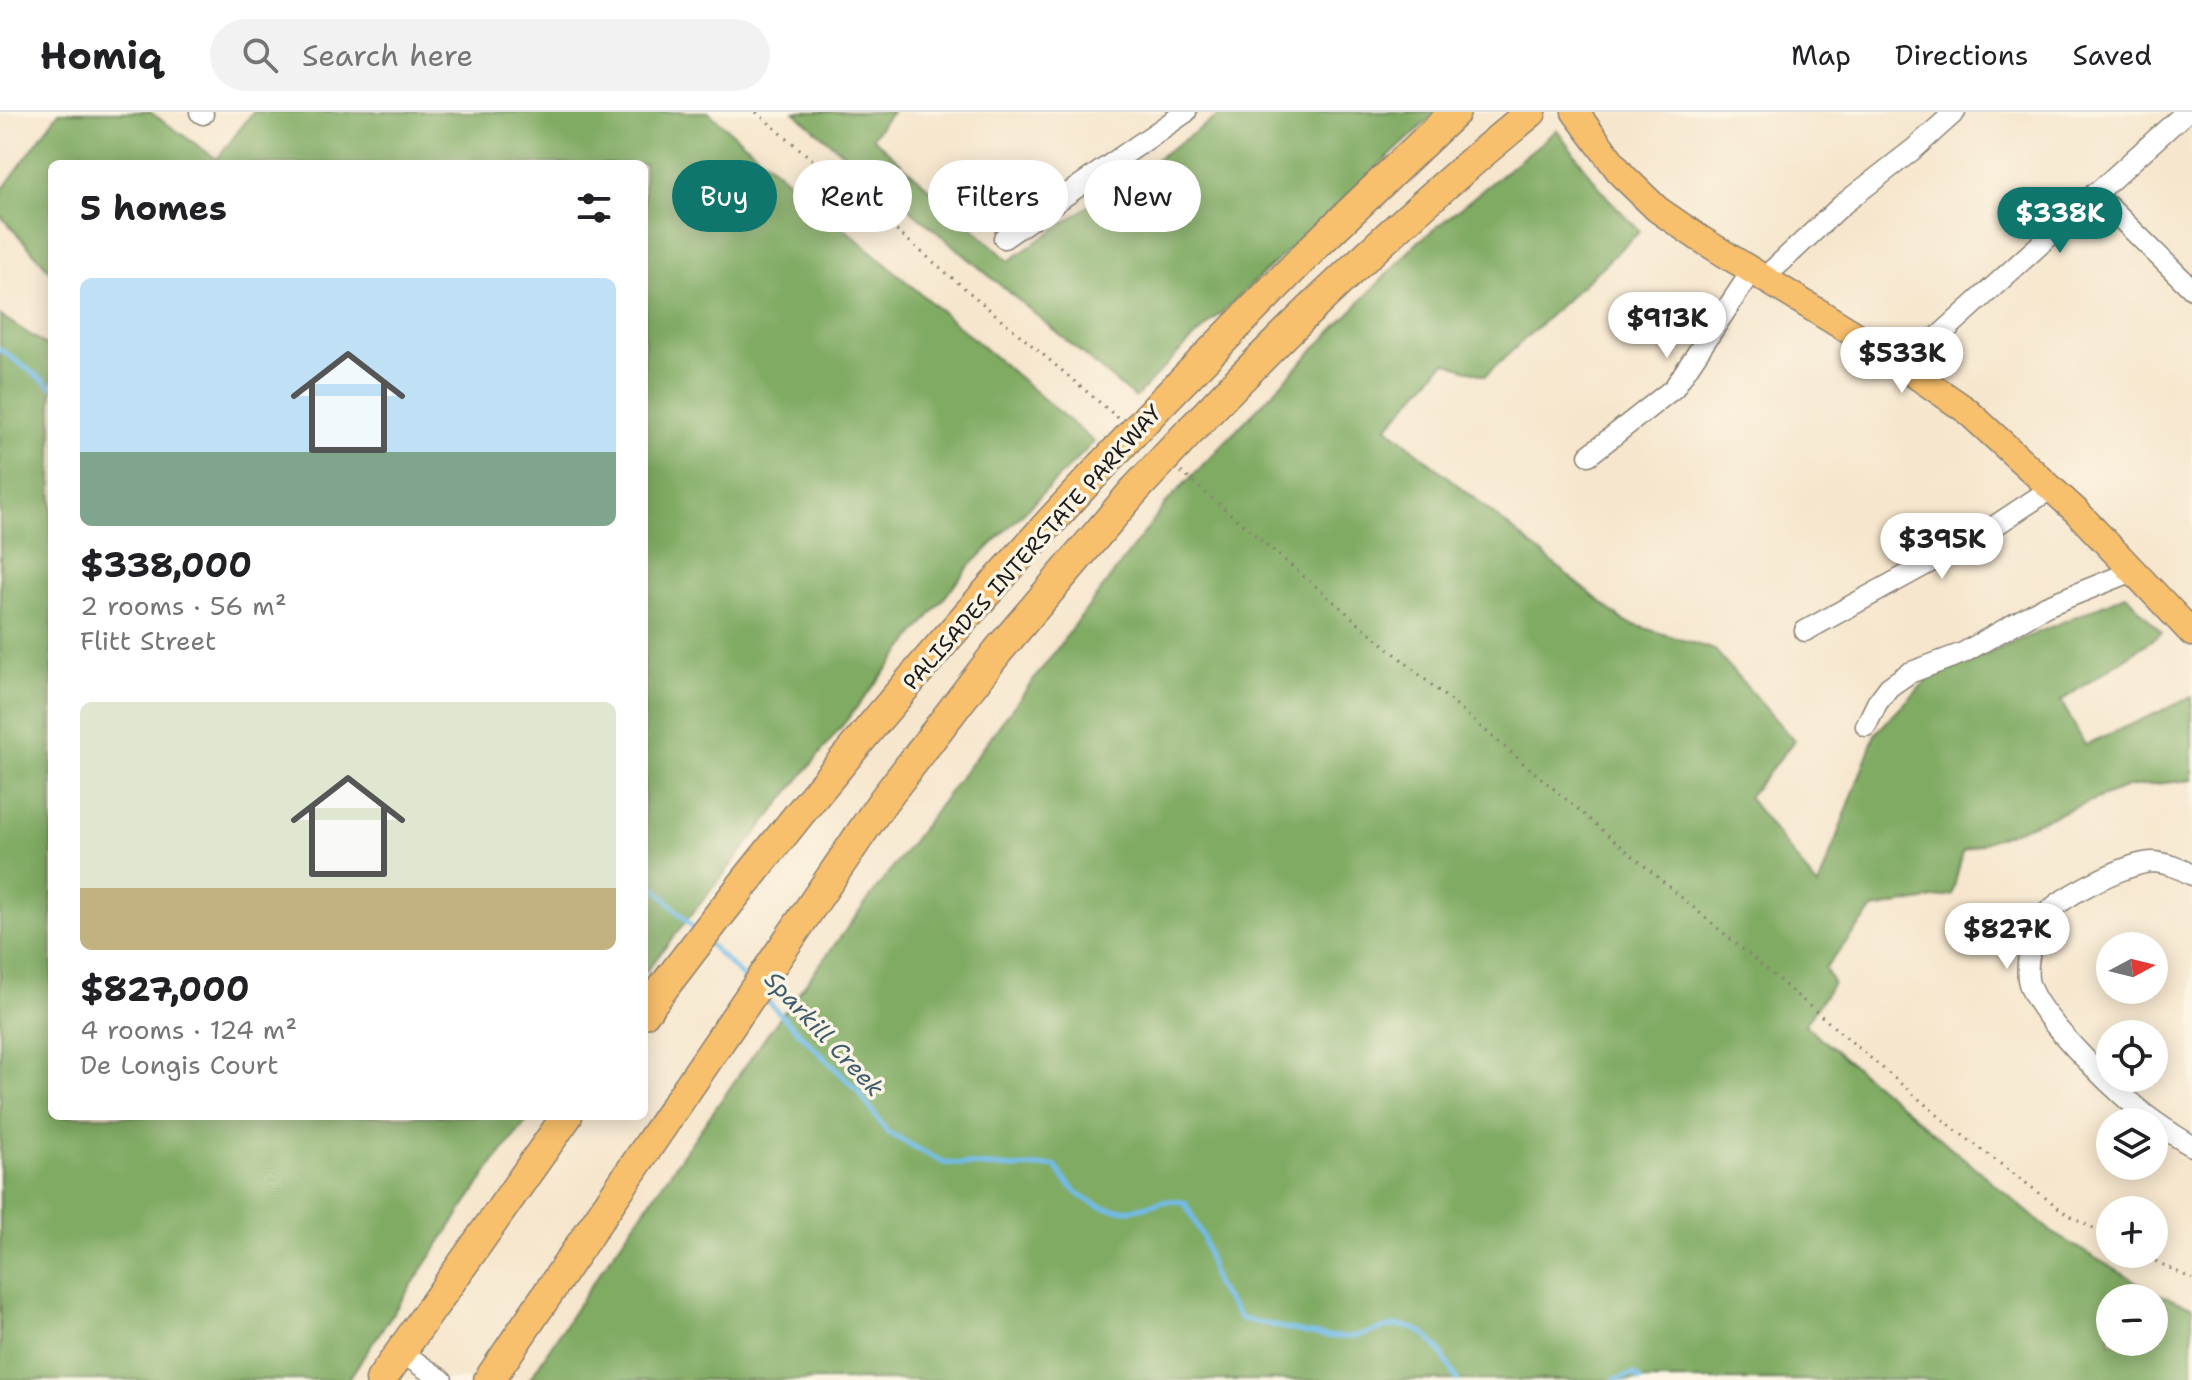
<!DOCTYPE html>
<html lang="en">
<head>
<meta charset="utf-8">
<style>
	:root { --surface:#fff; --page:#f2f2f2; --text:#202124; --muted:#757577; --line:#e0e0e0; --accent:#0f766e }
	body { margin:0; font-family:"Shantell Sans",sans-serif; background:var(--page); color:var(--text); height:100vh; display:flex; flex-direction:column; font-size:30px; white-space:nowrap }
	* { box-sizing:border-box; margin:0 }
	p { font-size:26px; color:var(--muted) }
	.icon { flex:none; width:44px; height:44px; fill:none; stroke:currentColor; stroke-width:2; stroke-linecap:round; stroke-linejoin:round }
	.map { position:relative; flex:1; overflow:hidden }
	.sheet { position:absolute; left:48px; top:48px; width:600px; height:960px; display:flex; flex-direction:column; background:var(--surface); border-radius:12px; box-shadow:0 4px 20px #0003 }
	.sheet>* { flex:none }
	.hud { position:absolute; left:672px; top:48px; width:760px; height:72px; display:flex; gap:16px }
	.needle { width:52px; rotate:83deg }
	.fabs { position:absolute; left:2096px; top:820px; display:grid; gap:16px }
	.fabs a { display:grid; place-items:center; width:72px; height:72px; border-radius:50%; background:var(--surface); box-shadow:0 4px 20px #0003; font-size:40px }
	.price { position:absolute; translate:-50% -68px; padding:0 18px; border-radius:28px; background:#fff; color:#222; font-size:26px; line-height:52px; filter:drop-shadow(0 2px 4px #0008) }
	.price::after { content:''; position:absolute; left:50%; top:48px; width:24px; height:18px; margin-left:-12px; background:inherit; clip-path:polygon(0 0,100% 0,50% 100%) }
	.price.active { background:var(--accent); color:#fff }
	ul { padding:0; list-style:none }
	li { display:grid; align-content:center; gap:16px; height:424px; padding:0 32px }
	li span { display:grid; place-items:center; height:248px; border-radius:12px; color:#555 }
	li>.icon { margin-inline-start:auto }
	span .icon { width:144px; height:144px; fill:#fffc; stroke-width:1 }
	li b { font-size:34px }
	h2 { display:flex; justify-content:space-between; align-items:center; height:96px; padding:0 32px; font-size:34px }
	.tag { padding:0 28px; border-radius:36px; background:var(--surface); box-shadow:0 4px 20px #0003; font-size:28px; line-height:72px }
	.tag.active { background:var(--accent); color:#fff }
	header { display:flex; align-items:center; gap:48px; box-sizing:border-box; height:112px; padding:0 40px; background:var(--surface); border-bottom:2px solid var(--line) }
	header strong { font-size:38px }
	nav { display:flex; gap:44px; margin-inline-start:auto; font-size:28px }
	.search { width:560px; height:72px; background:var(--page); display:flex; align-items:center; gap:20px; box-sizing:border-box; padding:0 28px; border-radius:44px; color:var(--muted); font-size:30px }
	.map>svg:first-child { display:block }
	.forest { fill:#80ab63; stroke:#4e6440; stroke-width:2; fill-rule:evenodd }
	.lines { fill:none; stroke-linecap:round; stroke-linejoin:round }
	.stream { stroke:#71bcea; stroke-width:5 }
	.minor-casing { stroke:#898174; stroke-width:23 }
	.major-casing { stroke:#898174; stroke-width:29 }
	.highway-casing { stroke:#898174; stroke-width:33 }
	.path { stroke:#898174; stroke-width:3; stroke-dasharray:2 6; stroke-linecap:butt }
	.minor { stroke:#fff; stroke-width:20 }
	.major { stroke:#f8bf6c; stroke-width:26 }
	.highway { stroke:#f8bf6c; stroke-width:30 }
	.highway-bridge-casing { stroke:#898174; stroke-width:33; stroke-linecap:butt }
	.highway-bridge { stroke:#f8bf6c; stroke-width:30 }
	.labels { text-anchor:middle; stroke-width:7; stroke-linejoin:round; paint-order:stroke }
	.street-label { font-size:22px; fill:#1c1c1c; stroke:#fcf5e5 }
	.water-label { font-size:24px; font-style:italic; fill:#3e5c6e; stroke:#fcf5e5 }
</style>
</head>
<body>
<header>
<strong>Homiq</strong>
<div class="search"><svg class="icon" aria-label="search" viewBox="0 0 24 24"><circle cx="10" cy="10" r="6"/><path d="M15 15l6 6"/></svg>Search here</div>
<nav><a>Map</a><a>Directions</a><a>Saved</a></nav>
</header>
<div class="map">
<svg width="2192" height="1268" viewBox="0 0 2192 1268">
	<rect width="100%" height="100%" fill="#fcf5e5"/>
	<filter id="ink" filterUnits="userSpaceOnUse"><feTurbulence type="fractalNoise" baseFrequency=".0125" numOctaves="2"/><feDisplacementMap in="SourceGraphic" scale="16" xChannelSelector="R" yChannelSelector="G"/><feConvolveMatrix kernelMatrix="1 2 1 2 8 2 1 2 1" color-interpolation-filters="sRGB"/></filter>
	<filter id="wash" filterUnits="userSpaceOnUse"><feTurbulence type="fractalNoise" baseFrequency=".006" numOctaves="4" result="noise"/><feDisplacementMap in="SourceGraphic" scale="32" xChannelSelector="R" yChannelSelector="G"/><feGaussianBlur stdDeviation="1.8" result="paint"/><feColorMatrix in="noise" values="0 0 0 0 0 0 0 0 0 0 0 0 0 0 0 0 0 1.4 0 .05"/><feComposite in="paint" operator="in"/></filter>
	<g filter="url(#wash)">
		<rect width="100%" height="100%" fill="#f6e6cd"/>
		<g class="forest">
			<path d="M 59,0 L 150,0 L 217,47 L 253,0 L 708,0 L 1094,330 L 968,456 L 644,862 L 644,52 L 52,52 L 52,161 L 0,103 L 0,81 Z"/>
			<path d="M 794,0 L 892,0 L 872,25 L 1009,149 L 1224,0 L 1437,0 L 1177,242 L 1135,286 Z"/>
			<path d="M 1557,18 L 1607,85 L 1640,119 L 1485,264 L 1445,250 L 1387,315 L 1625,510 L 1715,538 L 1794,629 L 1748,685 L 1818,775 L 1875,622 L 1928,567 L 2126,483 L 2162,521 L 2061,589 L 2085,633 L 2192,585 L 2192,668 L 2127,675 L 1963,739 L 1952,783 L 1873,797 L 1825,856 L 1833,871 L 1805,913 L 2054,1122 L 2158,1182 L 2192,1195 L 2192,1268 L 529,1268 L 589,1176 L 769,920 L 1168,389 L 1418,130 ZM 2110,1186 L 2154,1186 L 2154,1230 L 2110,1230 Z"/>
			<path d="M 0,203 L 52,237 L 52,1004 L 531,1004 L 495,1049 L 348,1268 L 0,1268 Z"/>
		</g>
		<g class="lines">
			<g class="stream">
				<path d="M 0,237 L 52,275"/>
				<path d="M 644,764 L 695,818"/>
				<path d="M 708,831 L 747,869"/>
				<path d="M 762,884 L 858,979 L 887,1020 L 944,1051 L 1014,1056 L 1055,1054 C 1074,1084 1098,1102 1135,1097 C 1154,1094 1166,1085 1185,1091 L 1203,1125 L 1216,1174 L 1241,1207 C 1276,1212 1310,1226 1346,1225 C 1362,1225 1379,1216 1395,1214 C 1429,1212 1443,1243 1457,1268"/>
				<path d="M 1613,1268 L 1634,1262 L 1640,1268"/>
			</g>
		</g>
	</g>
	<g filter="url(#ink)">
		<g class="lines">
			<g class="minor-casing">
				<g id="minor">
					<path d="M 200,0 L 203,2"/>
					<path d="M 2095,81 L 2192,177"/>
					<path d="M 1004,126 L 1186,0"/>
					<path d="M 1764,166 L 1842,93 L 1915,36 L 1955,0"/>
					<path d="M 1905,255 L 2186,0"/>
					<path d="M 1589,343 L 1674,276 L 1752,159"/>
					<path d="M 1805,519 L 1987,419 L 2052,376"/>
					<path d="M 1866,614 L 1877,591 L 1889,575 L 1909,561 L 1963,541 L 2046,494 L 2133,459"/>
					<path d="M 2192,763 C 2182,757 2164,750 2152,750 C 2127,751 2054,787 2041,808 C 2032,824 2026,850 2028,867 C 2032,899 2111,974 2137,996 C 2153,1010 2174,1023 2192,1034"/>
					<path d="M 401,1240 L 442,1268"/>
				</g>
			</g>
			<g class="major-casing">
				<path id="major" d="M 1575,0 L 1622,63 L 1657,97 L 1699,126 L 1872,233 L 1966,298 L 2077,400 L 2192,521"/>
			</g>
			<g class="highway-casing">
				<g id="highway">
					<path d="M 1162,290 L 1316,133 L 1455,0"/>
					<path d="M 1193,316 C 1299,204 1412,98 1531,0"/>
					<path d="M 644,901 C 787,711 940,527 1102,354"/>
					<path d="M 381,1268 L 567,1004"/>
					<path d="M 489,1268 L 883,689 L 998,539 L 1133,380"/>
				</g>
			</g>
			<g class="path">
				<path d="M 756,0 L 1118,306"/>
				<path d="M 1181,360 L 1953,1016 L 2067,1102 L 2110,1125"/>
				<path d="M 2141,1142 L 2192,1167"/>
			</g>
			<use href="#minor" class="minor"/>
			<use href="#major" class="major"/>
			<use href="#highway" class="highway"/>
			<g class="highway-bridge-casing">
				<g id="highway-bridge">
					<path d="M 1102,354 L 1162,290"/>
					<path d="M 1133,380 L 1193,316"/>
				</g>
			</g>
			<use href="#highway-bridge" class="highway-bridge"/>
		</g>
	</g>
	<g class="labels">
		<g class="street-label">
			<text transform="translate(1032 435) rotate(-48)" y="8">PALISADES INTERSTATE PARKWAY</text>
		</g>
		<g class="water-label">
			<text transform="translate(824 922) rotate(47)" y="8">Sparkill Creek</text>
		</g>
	</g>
</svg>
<div class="fabs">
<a><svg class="needle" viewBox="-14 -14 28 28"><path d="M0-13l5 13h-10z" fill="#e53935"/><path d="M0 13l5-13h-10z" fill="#757577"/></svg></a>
<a><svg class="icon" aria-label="locate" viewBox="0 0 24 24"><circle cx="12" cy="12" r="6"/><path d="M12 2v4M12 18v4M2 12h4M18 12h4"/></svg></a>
<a><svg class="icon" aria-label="layers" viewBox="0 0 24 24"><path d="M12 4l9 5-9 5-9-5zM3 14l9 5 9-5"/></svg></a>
<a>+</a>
<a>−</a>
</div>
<b class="price active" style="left:2060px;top:143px">$338K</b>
<b class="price" style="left:1667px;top:248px">$913K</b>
<b class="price" style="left:1902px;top:283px">$533K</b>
<b class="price" style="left:1942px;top:469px">$395K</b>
<b class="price" style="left:2007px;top:859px">$827K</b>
<div class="hud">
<a class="tag active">Buy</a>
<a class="tag">Rent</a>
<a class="tag">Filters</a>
<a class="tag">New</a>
</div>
<section class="sheet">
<h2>5 homes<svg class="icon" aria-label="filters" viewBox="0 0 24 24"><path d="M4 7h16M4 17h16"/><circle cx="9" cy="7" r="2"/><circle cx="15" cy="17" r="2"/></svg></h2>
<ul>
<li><span style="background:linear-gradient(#bfe0f5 70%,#7fa58c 0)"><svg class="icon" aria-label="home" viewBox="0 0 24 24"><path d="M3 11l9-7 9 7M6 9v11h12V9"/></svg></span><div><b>$338,000</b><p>2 rooms · 56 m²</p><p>Flitt Street</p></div></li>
<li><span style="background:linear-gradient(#dfe7d0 75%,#c2b280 0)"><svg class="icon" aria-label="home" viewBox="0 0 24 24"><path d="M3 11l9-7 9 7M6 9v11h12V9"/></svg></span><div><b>$827,000</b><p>4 rooms · 124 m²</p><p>De Longis Court</p></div></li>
</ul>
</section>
</div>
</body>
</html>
